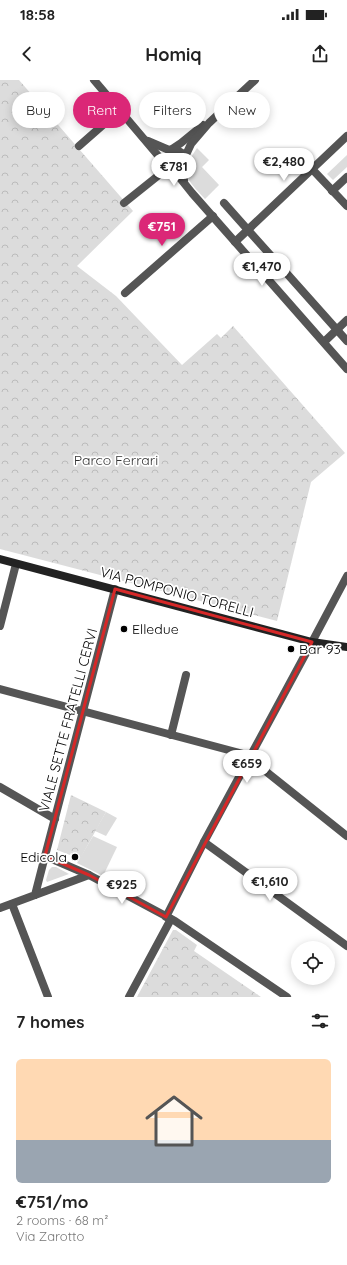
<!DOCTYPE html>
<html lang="en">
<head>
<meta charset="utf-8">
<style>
	:root { --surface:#fff; --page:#f6f6f6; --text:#222; --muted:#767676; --accent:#db2777 }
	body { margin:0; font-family:Quicksand,sans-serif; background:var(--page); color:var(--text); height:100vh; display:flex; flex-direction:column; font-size:15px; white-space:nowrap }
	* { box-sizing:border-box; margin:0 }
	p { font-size:13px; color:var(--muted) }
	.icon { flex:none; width:22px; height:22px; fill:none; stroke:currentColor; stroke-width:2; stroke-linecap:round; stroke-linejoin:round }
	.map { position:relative; height:917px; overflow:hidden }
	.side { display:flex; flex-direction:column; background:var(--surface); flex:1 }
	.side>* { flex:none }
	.top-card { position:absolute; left:12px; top:12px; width:323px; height:36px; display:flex; gap:8px }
	.fabs { position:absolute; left:291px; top:861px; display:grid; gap:8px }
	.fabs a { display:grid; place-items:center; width:44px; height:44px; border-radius:50%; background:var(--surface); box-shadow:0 2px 10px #0003; font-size:20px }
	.price { position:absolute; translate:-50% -34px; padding:0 9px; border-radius:14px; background:#fff; color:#222; font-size:13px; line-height:26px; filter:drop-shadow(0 1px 2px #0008) }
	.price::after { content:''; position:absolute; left:50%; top:24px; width:12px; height:9px; margin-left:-6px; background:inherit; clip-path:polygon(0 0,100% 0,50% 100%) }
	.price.current { background:var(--accent); color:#fff }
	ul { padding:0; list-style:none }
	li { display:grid; align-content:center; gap:8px; height:212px; padding:0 16px }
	li span { display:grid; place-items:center; height:124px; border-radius:6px; color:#555 }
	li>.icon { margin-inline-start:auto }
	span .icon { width:72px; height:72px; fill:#fffc; stroke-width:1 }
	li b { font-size:17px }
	h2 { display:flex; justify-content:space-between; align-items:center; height:48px; padding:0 16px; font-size:17px }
	.pill { padding:0 14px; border-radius:18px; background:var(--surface); box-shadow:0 2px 10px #0003; font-size:14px; line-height:36px }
	.pill.current { background:var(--accent); color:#fff }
	.status { display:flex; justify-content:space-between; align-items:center; height:28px; padding:0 20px; background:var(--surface); direction:ltr }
	.status svg { height:11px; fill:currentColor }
	header { display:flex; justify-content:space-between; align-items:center; height:52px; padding:0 16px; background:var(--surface); font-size:18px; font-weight:800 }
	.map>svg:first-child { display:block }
	.grass { fill:#dcdcdc }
	.park { fill:url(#park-crowns) }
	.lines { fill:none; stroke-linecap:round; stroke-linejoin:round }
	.minor { stroke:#555; stroke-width:8 }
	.tertiary { stroke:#555; stroke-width:8 }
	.secondary { stroke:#222; stroke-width:8 }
	.marked { fill:none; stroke:#d62828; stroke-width:3; stroke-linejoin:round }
	.poi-dot { fill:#000; stroke:#fff; stroke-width:1.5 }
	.labels { text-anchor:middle; stroke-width:3.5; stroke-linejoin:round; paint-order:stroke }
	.park-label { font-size:14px; fill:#333; stroke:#fff }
	.street-label { font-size:14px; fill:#000; stroke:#fff }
	.poi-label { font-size:14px; fill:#000; stroke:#fff; text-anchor:start }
</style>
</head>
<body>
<div class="status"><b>18:58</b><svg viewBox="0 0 49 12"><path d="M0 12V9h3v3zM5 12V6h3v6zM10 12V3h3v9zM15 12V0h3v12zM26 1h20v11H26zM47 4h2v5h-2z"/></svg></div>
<header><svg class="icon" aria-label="back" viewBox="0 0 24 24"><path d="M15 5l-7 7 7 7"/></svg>Homiq<svg class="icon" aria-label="share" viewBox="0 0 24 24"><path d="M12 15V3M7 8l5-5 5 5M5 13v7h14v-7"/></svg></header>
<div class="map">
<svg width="347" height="917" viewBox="0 0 347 917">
	<defs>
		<pattern id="park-crowns" width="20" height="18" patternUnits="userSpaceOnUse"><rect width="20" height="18" fill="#dcdcdc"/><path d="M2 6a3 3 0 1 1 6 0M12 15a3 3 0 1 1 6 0" fill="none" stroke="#bbb"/></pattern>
	</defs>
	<rect width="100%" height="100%" fill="#fff"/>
	<g class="grass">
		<path d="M 197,68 L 209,80 L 202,87 L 219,105 L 205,119 C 186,98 179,94 197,68 Z"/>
		<path d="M 347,75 L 347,87 L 333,100 L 327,94 Z"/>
		<path d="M 106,732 L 117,738 L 106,756 L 95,751 Z"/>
		<path d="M 93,756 L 117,767 L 103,796 L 77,783 Z"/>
		<path d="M 52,787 L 56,787 L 69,794 L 47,802 L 46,800 L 49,790 Z"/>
	</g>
	<g class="park">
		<path d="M 0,0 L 19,0 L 133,131 L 77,186 L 116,216 L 182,285 L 217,254 L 221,258 L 233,246 L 345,373 L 311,402 L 277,541 L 0,469 Z"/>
		<path d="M 71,715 L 106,732 L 80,779 L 71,773 L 70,775 L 57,770 Z"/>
		<path d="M 173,850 L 176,850 L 197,865 L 194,871 L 261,917 L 137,917 Z"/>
	</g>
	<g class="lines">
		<g class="minor">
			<path d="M 79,66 L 120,30"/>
			<path d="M 172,69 L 181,63 L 203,45"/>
			<path d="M 184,79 L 191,64 L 209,43 L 255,0"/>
			<path d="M 312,89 L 347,126"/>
			<path d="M 332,111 L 347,97"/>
			<path d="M 124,123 L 169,87"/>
			<path d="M 224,123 L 347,261"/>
			<path d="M 235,162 L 347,56"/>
			<path d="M 125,213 L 213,136"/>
			<path d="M 324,262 L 347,240"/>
			<path d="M 0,546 L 16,484"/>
			<path d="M 0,609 L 251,676"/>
			<path d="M 171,655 L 186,595"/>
			<path d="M 249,678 L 347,756"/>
			<path d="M 0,707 L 55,739"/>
			<path d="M 204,762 L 347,866"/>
			<path d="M 45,776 L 115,509"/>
			<path d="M 89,795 L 175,841 L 287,917"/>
			<path d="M 12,824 L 48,917"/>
			<path d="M 0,828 L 89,795 L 45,776 L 35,815"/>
			<path d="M 166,837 L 204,762 L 312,562"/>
			<path d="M 129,917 L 171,839"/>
		</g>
		<g class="tertiary">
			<path d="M 94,0 L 166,85 L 172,88 L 192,113 L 347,289"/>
			<path d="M 148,61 L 169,70 L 175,69 L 182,73 L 184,79 C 181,89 179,90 184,100"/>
			<path d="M 312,562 L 347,496"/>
		</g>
		<path class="secondary" d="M 0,479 L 312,562 L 347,567"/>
	</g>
	<path class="marked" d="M 115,509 L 312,562 L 166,837 L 89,795 L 45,776 Z"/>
	<g class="poi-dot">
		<circle cx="124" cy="549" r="4"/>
		<circle cx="291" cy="569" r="4"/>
		<circle cx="75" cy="777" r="4"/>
	</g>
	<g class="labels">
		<g class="park-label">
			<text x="116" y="385">Parco Ferrari</text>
		</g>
		<g class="street-label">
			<text transform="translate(177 512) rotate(15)" y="5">VIA POMPONIO TORELLI</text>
			<text transform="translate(68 640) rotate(-75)" y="5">VIALE SETTE FRATELLI CERVI</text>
		</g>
		<g class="poi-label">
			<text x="132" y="554">Elledue</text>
			<text x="299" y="574">Bar 93</text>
			<text x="67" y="782" text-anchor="end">Edicola</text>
		</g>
	</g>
</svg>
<div class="fabs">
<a><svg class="icon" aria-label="locate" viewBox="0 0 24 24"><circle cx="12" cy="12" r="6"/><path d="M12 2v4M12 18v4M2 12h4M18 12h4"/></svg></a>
</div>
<b class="price" style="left:284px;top:102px">€2,480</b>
<b class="price" style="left:174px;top:107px">€781</b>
<b class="price current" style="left:162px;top:167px">€751</b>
<b class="price" style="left:262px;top:207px">€1,470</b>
<b class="price" style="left:247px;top:704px">€659</b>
<b class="price" style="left:270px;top:822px">€1,610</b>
<b class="price" style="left:122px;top:825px">€925</b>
<div class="top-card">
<a class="pill">Buy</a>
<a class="pill current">Rent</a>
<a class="pill">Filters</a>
<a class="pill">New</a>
</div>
</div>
<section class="side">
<h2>7 homes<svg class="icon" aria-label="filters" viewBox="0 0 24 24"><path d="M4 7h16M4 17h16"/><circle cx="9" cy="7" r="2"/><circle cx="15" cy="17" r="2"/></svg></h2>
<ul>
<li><span style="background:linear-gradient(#ffd9b3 65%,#9aa5b1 0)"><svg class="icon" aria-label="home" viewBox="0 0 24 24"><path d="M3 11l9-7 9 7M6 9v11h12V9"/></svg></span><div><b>€751/mo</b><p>2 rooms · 68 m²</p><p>Via Zarotto</p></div></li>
</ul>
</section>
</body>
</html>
